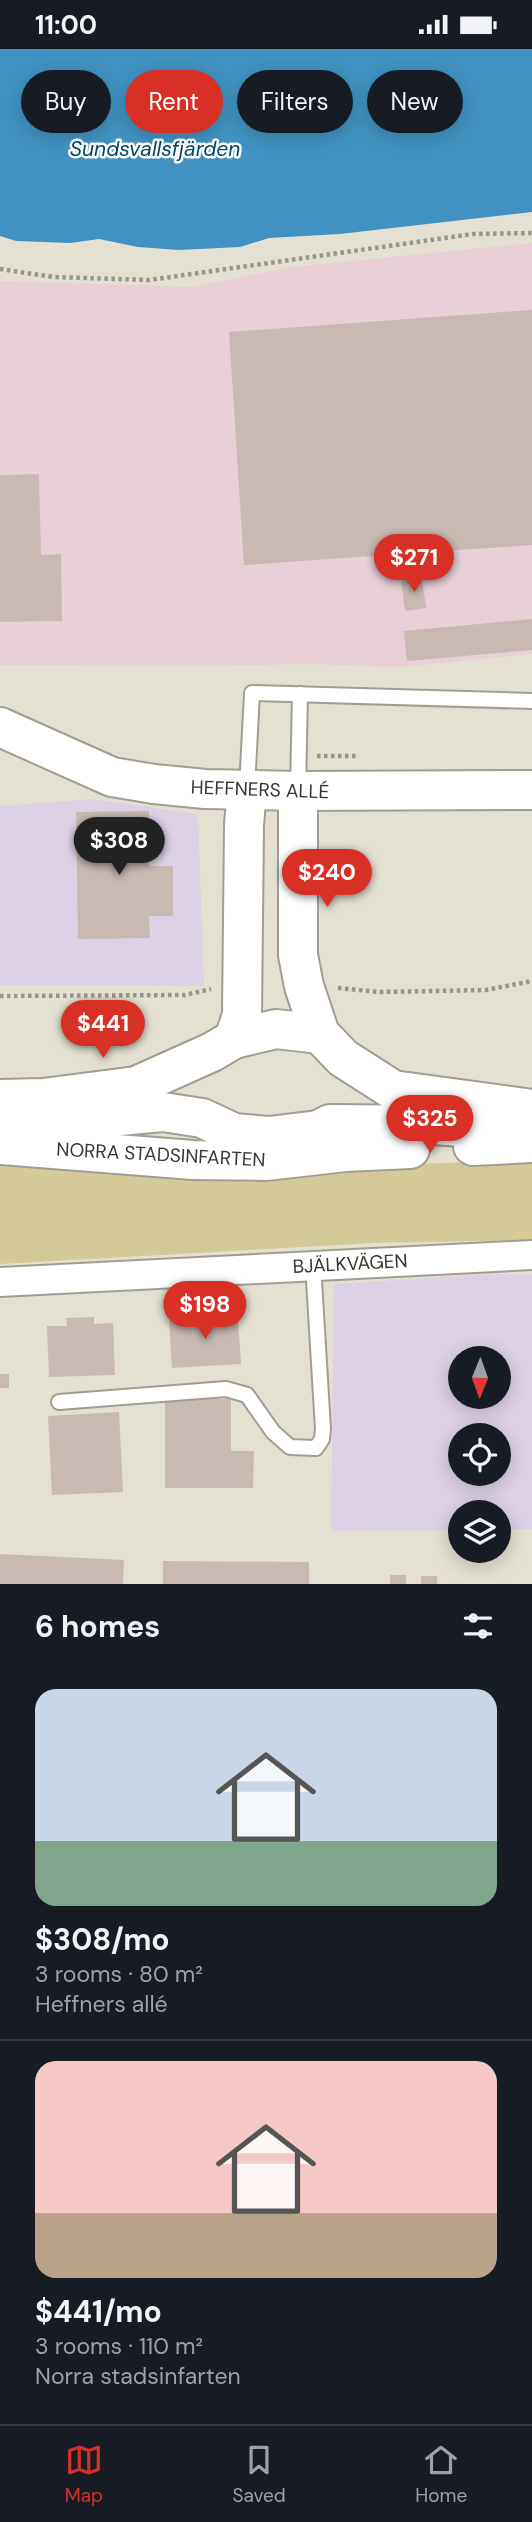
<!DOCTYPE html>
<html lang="en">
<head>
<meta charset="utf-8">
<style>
	:root { --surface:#171b24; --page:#242831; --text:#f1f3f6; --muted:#9ea1a6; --line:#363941; --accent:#d93025 }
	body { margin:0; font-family:"DM Sans",sans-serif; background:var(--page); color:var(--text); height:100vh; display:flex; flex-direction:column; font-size:26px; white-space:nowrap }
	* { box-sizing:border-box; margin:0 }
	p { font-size:23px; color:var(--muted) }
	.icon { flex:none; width:38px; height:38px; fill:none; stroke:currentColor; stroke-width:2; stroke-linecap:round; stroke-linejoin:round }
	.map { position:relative; height:1535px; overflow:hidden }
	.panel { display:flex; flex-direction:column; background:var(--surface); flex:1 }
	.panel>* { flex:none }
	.top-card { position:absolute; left:21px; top:21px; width:490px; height:63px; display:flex; gap:14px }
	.needle { width:46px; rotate:181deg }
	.fabs { position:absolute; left:448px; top:1297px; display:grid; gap:14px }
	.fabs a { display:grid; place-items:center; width:63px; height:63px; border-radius:50%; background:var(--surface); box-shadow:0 4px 18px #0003; font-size:35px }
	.price { position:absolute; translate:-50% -60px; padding:0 16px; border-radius:24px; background:var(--accent); color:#fff; font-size:23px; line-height:46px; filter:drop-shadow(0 2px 4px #0008) }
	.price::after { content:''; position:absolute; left:50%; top:42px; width:21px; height:16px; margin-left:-10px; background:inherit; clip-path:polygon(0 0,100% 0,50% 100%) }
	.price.active { background:#222; color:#fff }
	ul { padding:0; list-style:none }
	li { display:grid; align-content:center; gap:14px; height:371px; padding:0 35px }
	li+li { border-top:2px solid var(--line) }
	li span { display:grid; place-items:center; height:217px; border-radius:21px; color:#555 }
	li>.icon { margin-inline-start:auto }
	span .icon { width:126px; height:126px; fill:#fffc; stroke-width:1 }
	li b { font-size:30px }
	h2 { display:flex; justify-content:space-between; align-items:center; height:84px; padding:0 35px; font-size:30px }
	.pill { padding:0 24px; border-radius:32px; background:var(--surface); box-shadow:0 4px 18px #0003; font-size:24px; line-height:63px }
	.pill.active { background:var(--accent); color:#fff }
	.status { display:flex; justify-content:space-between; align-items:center; height:49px; padding:0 35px; background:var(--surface); direction:ltr }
	.status svg { height:19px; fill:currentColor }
	.dock { display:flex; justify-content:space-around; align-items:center; height:98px; border-top:2px solid var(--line); background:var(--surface); font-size:19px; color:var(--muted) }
	.dock a { display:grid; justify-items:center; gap:4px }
	.dock .active { color:var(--accent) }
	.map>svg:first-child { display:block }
	.commercial { fill:#ddd1e6; fill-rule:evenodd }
	.industrial { fill:#e8cfd8 }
	.green { fill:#d4ca98 }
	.water { fill:#4192c2 }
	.building { fill:#c8bab2 }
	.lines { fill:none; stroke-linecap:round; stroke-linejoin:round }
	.lane-casing { stroke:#a19e91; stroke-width:18 }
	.street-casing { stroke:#a19e91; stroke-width:32 }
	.secondary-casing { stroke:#a19e91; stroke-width:42 }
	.path { stroke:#98968c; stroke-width:4.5; stroke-dasharray:3.5 3.5; stroke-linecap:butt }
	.lane { stroke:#fff; stroke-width:14 }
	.street { stroke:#fff; stroke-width:28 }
	.secondary { stroke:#fff; stroke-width:38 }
	.labels { text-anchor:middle; stroke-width:5; stroke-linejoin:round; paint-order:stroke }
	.street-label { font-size:19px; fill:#373631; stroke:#fff }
	.water-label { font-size:21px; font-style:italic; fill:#034768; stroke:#fff }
</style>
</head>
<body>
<div class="status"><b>11:00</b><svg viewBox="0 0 49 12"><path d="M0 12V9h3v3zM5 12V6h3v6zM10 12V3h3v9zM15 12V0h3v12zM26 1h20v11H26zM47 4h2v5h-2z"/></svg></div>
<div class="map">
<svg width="532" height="1535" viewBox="0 0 532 1535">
	<rect width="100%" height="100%" fill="#e4e1d2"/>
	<g class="commercial">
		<path d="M 93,750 L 198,765 L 204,937 L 0,936 L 0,757 Z"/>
		<path d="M 496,1225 L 532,1225 L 532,1480 L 499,1480 L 499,1463 L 460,1463 L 460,1481 L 331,1482 L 334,1235 ZM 499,1309 L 499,1348 L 460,1348 L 460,1309 ZM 499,1386 L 499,1424 L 460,1424 L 460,1386 Z"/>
	</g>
	<path class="industrial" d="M 532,194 L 532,605 L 399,618 L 309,615 L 188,617 L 0,616 L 0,232 L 191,238 L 292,218 Z"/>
	<path class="green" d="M 532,1111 L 532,1191 L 374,1194 L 0,1215 L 0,1116 L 156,1124 Z"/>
	<path class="water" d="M 0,0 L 532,0 L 532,163 L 340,185 L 269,189 L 240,198 L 179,201 L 138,198 L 99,190 L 70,194 L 16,192 L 0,187 Z"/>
	<g class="building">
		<path d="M 532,261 L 532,496 L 244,516 L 229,283 Z"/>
		<path d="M 39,425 L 41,506 L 61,505 L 62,572 L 0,573 L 0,426 Z"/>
		<path d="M 422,529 L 426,559 L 405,562 L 401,532 Z"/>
		<path d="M 532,570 L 532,601 L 407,612 L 404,582 Z"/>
		<path d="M 149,762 L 149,817 L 173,817 L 173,867 L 149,867 L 150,889 L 78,890 L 76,763 Z"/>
		<path d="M 216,1263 L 216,1271 L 238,1269 L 241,1315 L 172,1319 L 169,1272 L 186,1271 L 185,1265 Z"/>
		<path d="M 94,1268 L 94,1275 L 113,1274 L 115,1326 L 49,1328 L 47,1277 L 67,1277 L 66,1269 Z"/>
		<rect x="0" y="1325" width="9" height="14"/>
		<path d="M 165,1350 L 231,1350 L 231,1402 L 254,1402 L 253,1439 L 165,1439 Z"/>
		<path d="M 119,1363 L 123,1443 L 52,1446 L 48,1367 Z"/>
		<path d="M 0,1505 L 124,1511 L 123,1535 L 0,1535 Z"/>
		<path d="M 163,1512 L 309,1513 L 309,1535 L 163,1535 Z"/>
		<rect x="390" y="1526" width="16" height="9"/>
		<rect x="421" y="1527" width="16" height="8"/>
	</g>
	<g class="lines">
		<g class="lane-casing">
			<g id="lane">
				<path d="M 247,739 L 252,644 L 532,652"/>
				<path d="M 298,742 L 300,645"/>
				<path d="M 59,1353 L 226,1340 L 247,1346 L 273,1383 L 290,1398 L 316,1399 L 322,1390 L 323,1380 L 313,1215"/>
			</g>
		</g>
		<g class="street-casing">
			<path id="street" d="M 0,1233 L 532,1206"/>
		</g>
		<g class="secondary-casing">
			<g id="secondary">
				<path d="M 0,678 L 112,728 L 154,735 L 205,740 L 298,742 L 532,741"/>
				<path d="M 298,742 L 298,906 L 304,937 L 320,985"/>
				<path d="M 234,990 L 242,966 L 244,776 L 247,741"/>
				<path d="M 0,1050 L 43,1049 L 136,1037 L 212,1003 L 234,990 L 276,980 L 320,985 L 343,1009 L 393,1041 L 532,1060"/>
				<path d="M 0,1078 L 163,1063 L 202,1069 L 234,1084 L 269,1087 L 318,1081 L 330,1075 L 434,1076 L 502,1081"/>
				<path d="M 2,1096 L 193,1111 L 266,1112 L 345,1103 L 410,1100"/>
				<path d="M 473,1097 L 532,1094"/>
			</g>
		</g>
		<g class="path">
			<path d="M 0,220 L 53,228 L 149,231 L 473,185 L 532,184"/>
			<path d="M 317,707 L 358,707"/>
			<path d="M 338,939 L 379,943 L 486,941 L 532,932"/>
			<path d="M 0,947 L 185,946 L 211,940"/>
		</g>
		<use href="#lane" class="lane"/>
		<use href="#street" class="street"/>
		<use href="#secondary" class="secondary"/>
	</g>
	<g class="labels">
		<g class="street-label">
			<text transform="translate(260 740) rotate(2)" y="7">HEFFNERS ALLÉ</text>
			<text transform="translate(161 1105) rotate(3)" y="7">NORRA STADSINFARTEN</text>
			<text transform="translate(350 1214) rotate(-3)" y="7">BJÄLKVÄGEN</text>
		</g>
		<g class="water-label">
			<text x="155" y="107">Sundsvallsfjärden</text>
		</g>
	</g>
</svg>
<div class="fabs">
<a><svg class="needle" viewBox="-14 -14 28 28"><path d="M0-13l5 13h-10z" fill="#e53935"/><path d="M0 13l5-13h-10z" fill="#9ea1a6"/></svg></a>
<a><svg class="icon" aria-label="locate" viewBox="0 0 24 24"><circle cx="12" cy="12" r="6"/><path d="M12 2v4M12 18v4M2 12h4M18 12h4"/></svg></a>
<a><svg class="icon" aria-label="layers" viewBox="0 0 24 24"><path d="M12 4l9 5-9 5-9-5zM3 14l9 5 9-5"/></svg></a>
</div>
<b class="price" style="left:414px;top:545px">$271</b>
<b class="price active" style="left:119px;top:828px">$308</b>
<b class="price" style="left:327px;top:860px">$240</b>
<b class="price" style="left:103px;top:1011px">$441</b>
<b class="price" style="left:430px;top:1106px">$325</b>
<b class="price" style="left:205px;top:1292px">$198</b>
<div class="top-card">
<a class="pill">Buy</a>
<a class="pill active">Rent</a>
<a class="pill">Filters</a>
<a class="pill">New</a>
</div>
</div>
<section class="panel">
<h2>6 homes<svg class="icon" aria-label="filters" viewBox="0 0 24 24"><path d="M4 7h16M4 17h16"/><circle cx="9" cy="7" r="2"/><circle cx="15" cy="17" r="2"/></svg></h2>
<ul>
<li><span style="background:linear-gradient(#c9d6e8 70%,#7fa58c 0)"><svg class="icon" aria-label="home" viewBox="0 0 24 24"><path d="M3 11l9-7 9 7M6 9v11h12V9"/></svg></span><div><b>$308/mo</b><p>3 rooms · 80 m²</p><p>Heffners allé</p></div></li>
<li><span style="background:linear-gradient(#f6c9c9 70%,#b9a48a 0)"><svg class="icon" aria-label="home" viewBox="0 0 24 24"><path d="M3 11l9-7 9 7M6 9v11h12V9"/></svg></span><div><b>$441/mo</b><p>3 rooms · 110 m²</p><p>Norra stadsinfarten</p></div></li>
</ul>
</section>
<nav class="dock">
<a class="active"><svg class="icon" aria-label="map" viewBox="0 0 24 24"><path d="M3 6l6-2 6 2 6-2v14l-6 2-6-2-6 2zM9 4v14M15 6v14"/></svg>Map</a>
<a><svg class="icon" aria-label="saved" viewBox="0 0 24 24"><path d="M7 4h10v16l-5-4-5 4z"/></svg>Saved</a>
<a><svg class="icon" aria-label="home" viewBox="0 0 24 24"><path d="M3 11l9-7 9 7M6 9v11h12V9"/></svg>Home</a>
</nav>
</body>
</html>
